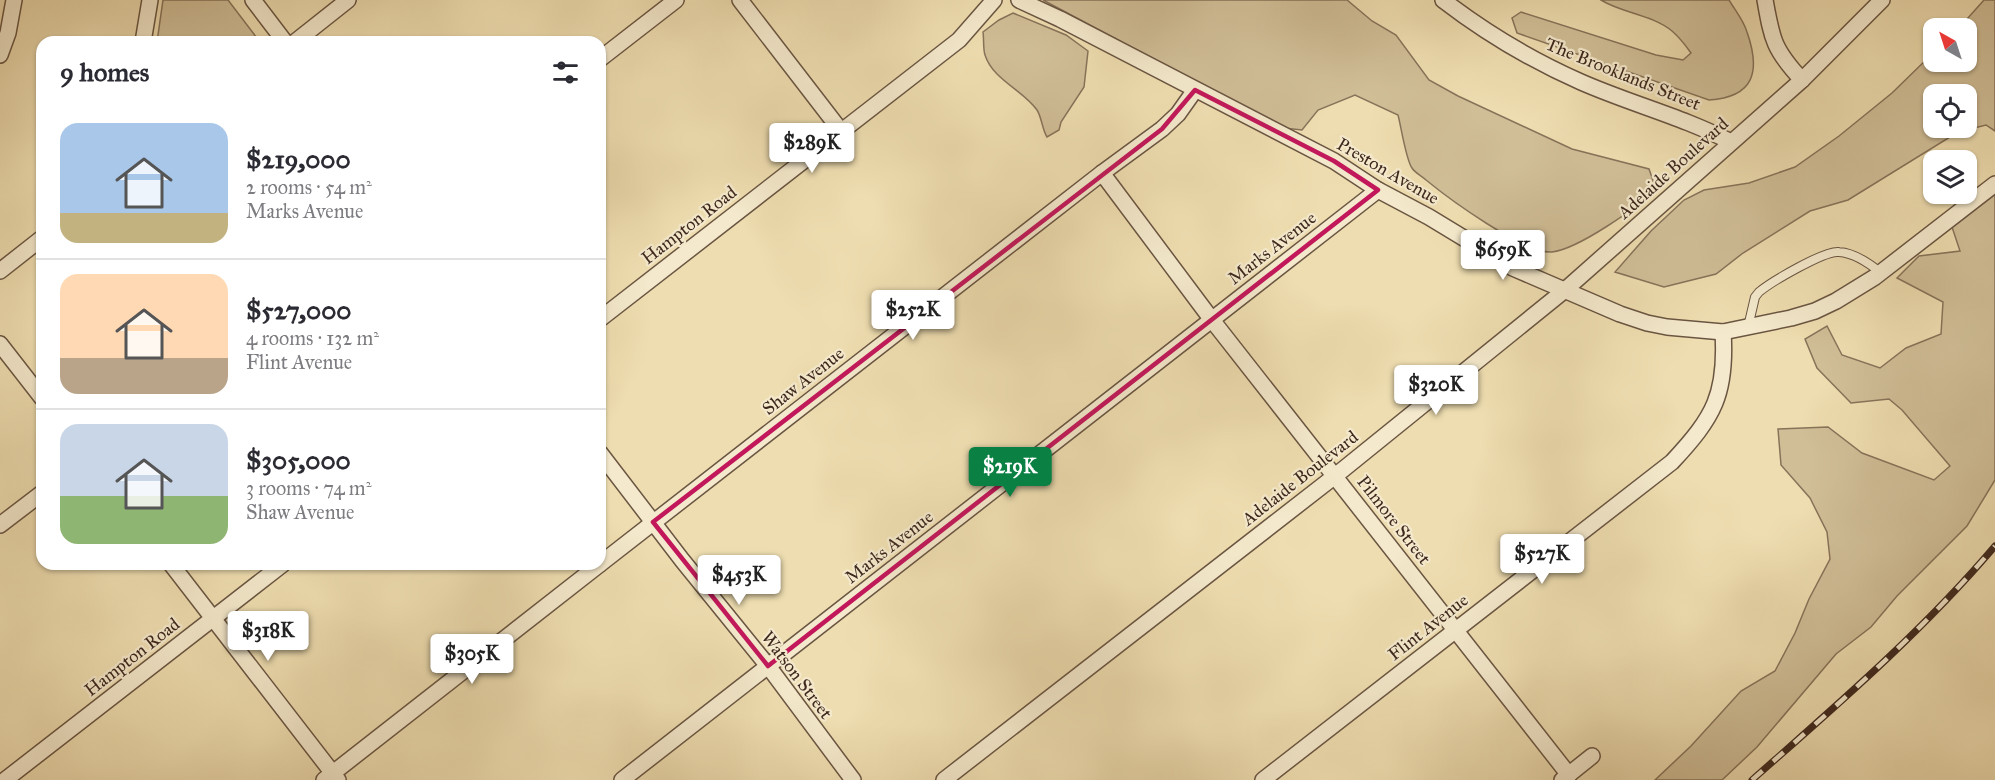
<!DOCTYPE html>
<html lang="en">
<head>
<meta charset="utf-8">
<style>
	:root { --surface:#fff; --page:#f7f7f7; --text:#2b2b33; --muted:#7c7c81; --line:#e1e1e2; --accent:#0b8043 }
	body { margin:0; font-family:"IM FELL Great Primer",serif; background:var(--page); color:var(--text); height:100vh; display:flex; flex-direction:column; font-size:22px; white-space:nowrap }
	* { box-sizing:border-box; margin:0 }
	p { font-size:20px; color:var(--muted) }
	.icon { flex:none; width:33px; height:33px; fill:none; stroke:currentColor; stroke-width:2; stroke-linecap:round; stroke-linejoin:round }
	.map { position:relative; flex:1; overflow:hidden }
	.sheet { position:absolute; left:36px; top:36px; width:570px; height:534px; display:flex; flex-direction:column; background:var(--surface); border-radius:18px; box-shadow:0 2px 4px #0004 }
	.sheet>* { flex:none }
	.needle { width:39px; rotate:321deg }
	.tools { position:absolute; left:1923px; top:18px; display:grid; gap:12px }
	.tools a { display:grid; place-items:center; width:54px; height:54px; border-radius:12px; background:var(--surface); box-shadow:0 2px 4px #0004; font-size:30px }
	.price { position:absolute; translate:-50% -51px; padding:0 14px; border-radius:6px; background:#fff; color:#222; font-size:20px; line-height:39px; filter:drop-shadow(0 2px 3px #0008) }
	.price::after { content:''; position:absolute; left:50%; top:36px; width:18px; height:14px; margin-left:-9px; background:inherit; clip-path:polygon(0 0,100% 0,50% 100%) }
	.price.on { background:var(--accent); color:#fff }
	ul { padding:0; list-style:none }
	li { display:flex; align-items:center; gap:18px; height:150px; padding:0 24px }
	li+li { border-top:2px solid var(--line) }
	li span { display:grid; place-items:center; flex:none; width:168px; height:120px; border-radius:18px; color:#555 }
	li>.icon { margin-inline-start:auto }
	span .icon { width:72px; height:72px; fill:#fffc; stroke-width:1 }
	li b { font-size:26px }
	h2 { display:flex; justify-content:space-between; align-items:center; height:72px; padding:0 24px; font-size:26px }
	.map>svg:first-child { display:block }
	.green { fill:#d0be97; stroke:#87735a; stroke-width:1.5; fill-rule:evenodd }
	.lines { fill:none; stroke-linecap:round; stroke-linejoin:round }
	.service-casing { stroke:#6a5542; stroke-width:10 }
	.minor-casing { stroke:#6a5542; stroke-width:18 }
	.service { stroke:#f4e9cc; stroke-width:8 }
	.minor { stroke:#f4e9cc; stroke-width:15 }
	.rail-casing { stroke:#3e281e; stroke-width:7 }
	.rail { stroke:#f4e9cc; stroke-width:4.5; stroke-dasharray:14; stroke-linecap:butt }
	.marked { fill:none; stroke:#c2185b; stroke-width:4.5; stroke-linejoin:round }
	.labels { text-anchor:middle; stroke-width:4.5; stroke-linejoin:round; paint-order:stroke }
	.street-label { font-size:18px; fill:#3e281e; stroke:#f4e9cc }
</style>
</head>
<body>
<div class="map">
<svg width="1995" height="780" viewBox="0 0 1995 780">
	<rect width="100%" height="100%" fill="#eeddb0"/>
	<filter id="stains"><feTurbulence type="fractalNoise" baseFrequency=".00333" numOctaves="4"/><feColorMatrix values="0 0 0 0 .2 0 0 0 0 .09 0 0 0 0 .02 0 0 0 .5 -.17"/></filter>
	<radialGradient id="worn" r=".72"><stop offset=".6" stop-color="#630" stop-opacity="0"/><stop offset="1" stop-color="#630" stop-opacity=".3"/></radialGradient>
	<g class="green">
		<path d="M 163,0 L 228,0 L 260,42 L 157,42 Z"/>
		<path d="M 1043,0 L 1347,0 L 1372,21 L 1396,35 L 1429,80 L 1458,96 L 1572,149 L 1649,169 L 1656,189 C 1637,208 1578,249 1552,252 C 1524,254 1448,198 1426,180 C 1422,176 1415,173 1412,168 C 1406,160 1401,126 1398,115 L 1355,95 L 1318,110 L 1302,130 L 1284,128 Z"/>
		<path d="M 1601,0 L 1729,0 C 1735,10 1744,21 1747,32 C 1761,72 1754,97 1709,100 L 1517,33 L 1512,18 L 1521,12 L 1656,55 L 1683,60 L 1691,53 C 1686,46 1679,37 1672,31 C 1653,15 1622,13 1601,0 Z"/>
		<path d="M 1984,0 L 1995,0 L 1995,131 L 1986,125 L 1958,132 L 1848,200 L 1810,211 L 1743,253 L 1716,274 L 1664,287 L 1615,272 L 1651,231 L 1684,200 L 1704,190 L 1749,183 L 1795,167 L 1839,136 L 1892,93 L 1933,53 L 1934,62 L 1966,62 L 1966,28 L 1959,28 ZM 1934,94 L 1966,94 L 1966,128 L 1934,128 Z"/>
		<path d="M 1013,13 L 1066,35 L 1088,51 L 1084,87 L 1061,122 L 1059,130 L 1047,137 C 1042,129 1042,118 1037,110 C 1023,90 993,80 985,55 C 983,49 984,39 983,32 L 999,20 Z"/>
		<path d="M 1995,190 L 1995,480 L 1967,526 L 1897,596 L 1871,627 L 1836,654 L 1757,747 L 1722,780 L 1655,780 L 1691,746 L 1741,691 L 1775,671 L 1795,633 L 1809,599 L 1830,559 L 1827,532 L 1810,498 L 1781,465 L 1778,429 L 1828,427 L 1862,453 L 1934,480 L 1950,466 L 1902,410 L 1889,399 L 1851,403 L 1817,368 L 1805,339 L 1827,326 L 1842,355 L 1880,368 L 1906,348 L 1941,334 L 1943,302 L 1897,278 L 1919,256 L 1960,251 L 1952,227 Z"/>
	</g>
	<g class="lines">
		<g class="service-casing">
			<path id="service" d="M 1748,327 L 1755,297 L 1759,292 C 1771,282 1825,250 1839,252 C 1855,253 1869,263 1881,273"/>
		</g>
		<g class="minor-casing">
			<g id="minor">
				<path d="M 253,0 L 285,42"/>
				<path d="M 740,0 L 841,131"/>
				<path d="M 1019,0 L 1060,19 L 1334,161 L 1378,190 L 1429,217 L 1513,268 L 1620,314 L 1647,323 L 1667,327 L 1723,332 L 1791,318 L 1815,311 L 1836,301 L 1875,277 L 1995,184"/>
				<path d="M 1443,0 C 1486,33 1531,60 1581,82 C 1631,104 1683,117 1731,142"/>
				<path d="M 1765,0 C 1772,40 1774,50 1802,80"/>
				<path d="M 143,42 L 150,0"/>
				<path d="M 295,42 L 348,0"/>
				<path d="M 0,55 L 8,33 L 14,0"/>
				<path d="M 600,59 L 676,0"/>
				<path d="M 1102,173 L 1212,320 L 1569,775"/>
				<path d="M 0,271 L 42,238"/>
				<path d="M 600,319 L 959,40 L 994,0"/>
				<path d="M 0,344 L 42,398"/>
				<path d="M 600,453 L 682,560 L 768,666 L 853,780"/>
				<path d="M 0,525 L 42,493"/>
				<path d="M 171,564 L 338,780"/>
				<path d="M 600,564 L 1102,173 L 1162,129 L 1178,114 L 1195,90"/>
				<path d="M 5,780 L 283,564"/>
				<path d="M 324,780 L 600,564"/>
				<path d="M 622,780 L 1378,190"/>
				<path d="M 944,780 L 1335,476 L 1565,290 L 1802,80 L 1882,0"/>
				<path d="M 1263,780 L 1672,462 C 1714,417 1727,394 1723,332"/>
				<path d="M 1562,780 L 1592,756"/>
			</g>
		</g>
		<use href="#service" class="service"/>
		<use href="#minor" class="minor"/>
		<g class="rail-casing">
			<path id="rail" d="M 1752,780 C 1837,705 1922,632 1995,546"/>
		</g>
		<use href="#rail" class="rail"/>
	</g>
	<path class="marked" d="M 1195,90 L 1334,161 L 1378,190 L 768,666 L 653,522 L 1162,129 Z"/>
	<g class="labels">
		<g class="street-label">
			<text transform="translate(1623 74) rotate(22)" y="6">The Brooklands Street</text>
			<text transform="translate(1673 168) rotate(-42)" y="6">Adelaide Boulevard</text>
			<text transform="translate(1388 171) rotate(30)" y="6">Preston Avenue</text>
			<text transform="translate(689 225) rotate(-38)" y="6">Hampton Road</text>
			<text transform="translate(1272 248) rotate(-38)" y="6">Marks Avenue</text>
			<text transform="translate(803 381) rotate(-38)" y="6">Shaw Avenue</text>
			<text transform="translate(1300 478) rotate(-38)" y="6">Adelaide Boulevard</text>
			<text transform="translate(1394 520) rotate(52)" y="6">Pilmore Street</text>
			<text transform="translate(889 547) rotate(-38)" y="6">Marks Avenue</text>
			<text transform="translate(1428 627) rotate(-38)" y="6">Flint Avenue</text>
			<text transform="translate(132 657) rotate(-38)" y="6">Hampton Road</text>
			<text transform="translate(797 675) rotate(53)" y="6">Watson Street</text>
		</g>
	</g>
	<rect width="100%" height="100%" filter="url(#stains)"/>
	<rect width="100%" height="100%" fill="url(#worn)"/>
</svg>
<div class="tools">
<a><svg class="needle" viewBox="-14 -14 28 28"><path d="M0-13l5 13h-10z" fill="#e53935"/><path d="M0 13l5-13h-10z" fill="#7c7c81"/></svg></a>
<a><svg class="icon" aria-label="locate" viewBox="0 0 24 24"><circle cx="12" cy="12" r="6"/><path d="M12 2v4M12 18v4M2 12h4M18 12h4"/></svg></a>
<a><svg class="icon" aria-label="layers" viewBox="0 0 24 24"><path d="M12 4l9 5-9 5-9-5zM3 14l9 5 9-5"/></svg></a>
</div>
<b class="price" style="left:812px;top:174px">$289K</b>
<b class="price" style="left:1503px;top:281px">$659K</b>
<b class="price" style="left:913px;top:341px">$252K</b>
<b class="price" style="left:1436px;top:416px">$320K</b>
<b class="price on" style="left:1010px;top:498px">$219K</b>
<b class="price" style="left:1542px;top:585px">$527K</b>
<b class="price" style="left:739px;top:606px">$453K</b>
<b class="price" style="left:268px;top:662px">$318K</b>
<b class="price" style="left:472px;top:685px">$305K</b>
<section class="sheet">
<h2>9 homes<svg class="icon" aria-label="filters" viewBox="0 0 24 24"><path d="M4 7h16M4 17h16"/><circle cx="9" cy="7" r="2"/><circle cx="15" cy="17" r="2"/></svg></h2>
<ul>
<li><span style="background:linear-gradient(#a9c7e8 75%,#c2b280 0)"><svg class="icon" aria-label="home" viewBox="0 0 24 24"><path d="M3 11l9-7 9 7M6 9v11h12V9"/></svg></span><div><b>$219,000</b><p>2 rooms · 54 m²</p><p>Marks Avenue</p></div></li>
<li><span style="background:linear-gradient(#ffd9b3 70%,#b9a48a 0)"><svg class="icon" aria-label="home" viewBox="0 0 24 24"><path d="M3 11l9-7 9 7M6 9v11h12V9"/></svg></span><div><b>$527,000</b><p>4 rooms · 132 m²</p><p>Flint Avenue</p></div></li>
<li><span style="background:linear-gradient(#c9d6e8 60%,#8fb573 0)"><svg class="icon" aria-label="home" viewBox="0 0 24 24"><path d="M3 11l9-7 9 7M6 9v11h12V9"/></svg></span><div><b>$305,000</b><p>3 rooms · 74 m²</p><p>Shaw Avenue</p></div></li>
</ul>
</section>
</div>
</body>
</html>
